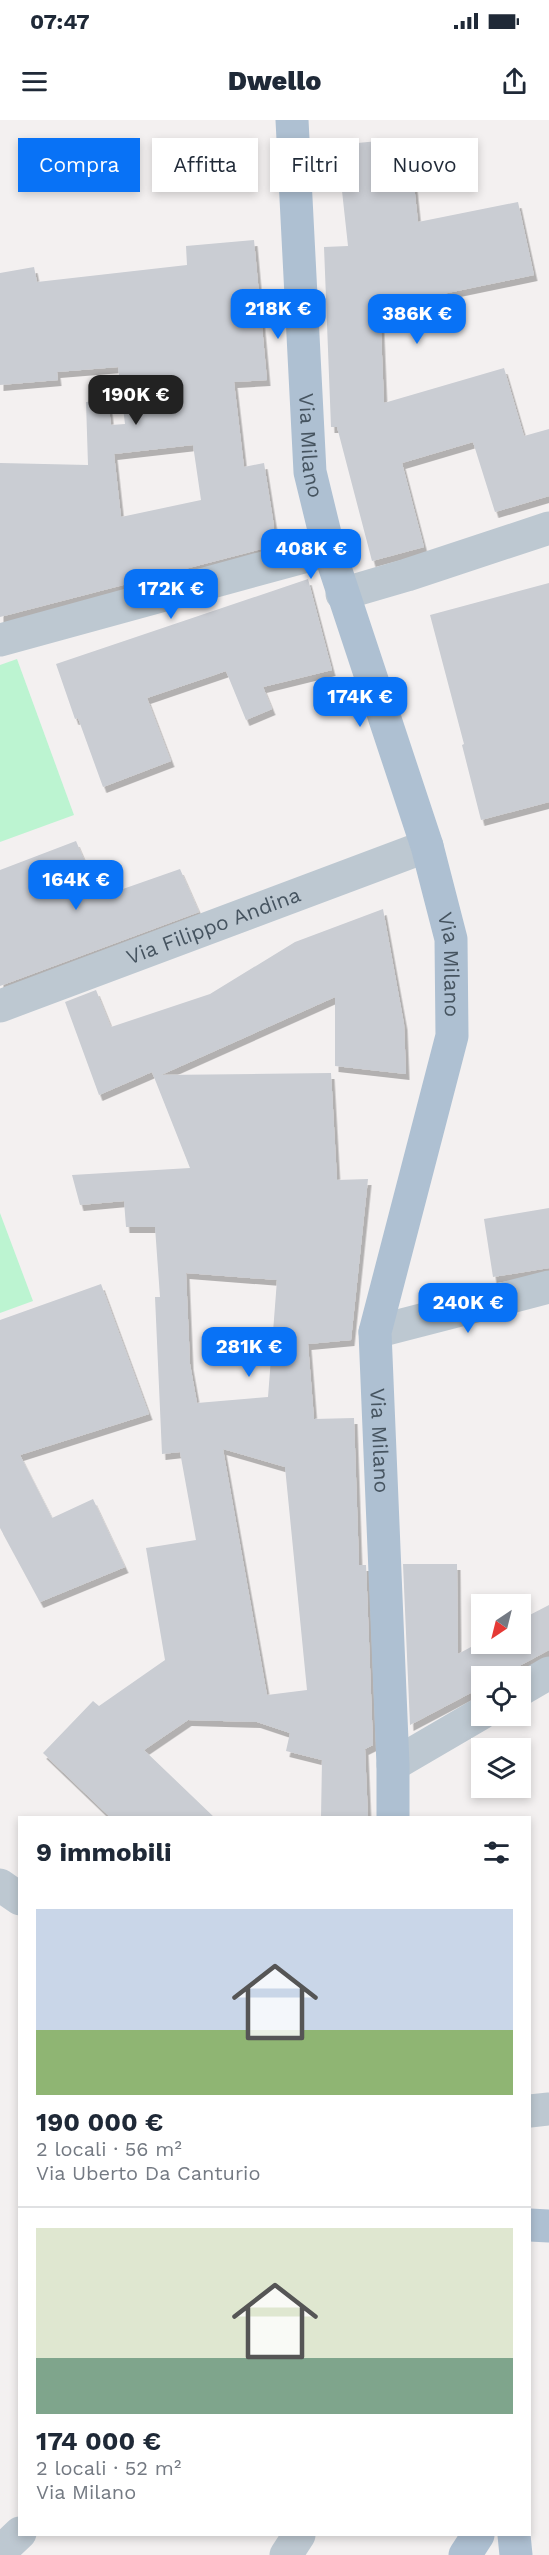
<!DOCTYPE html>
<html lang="it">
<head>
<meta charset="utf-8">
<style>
	:root { --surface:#fff; --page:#f2f2f3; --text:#1f2937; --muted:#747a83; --line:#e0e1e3; --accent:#0872f6 }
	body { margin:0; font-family:"Work Sans",sans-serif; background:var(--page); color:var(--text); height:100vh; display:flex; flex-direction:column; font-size:22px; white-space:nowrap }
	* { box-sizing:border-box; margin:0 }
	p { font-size:20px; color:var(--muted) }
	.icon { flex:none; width:33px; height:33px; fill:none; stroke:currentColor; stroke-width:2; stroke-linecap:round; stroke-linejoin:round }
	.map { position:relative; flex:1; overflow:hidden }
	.details { position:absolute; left:18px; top:1696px; width:513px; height:720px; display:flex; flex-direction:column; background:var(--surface); border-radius:0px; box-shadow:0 3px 9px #0003 }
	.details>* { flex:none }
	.banner { position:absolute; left:18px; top:18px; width:513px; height:54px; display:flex; gap:12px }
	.needle { width:39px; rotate:215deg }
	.tools { position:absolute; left:471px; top:1474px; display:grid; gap:12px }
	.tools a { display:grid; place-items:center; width:60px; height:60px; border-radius:0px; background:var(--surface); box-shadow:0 3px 9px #0003; font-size:30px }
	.price { position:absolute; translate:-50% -51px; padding:0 14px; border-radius:12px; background:var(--accent); color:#fff; font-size:20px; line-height:39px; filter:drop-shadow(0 2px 3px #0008) }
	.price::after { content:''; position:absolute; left:50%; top:36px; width:18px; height:14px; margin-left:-9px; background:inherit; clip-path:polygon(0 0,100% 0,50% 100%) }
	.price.current { background:#222; color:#fff }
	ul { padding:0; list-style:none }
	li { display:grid; align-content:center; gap:12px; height:318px; padding:0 18px }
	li+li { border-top:2px solid var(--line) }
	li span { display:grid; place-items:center; height:186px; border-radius:0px; color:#555 }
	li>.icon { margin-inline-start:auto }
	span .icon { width:108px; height:108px; fill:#fffc; stroke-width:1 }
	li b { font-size:26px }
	h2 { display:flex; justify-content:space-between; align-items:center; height:72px; padding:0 18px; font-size:26px }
	.pill { padding:0 21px; border-radius:0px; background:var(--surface); box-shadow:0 3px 9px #0003; font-size:21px; line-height:54px }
	.pill.current { background:var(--accent); color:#fff }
	.status { display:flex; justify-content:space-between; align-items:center; height:42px; padding:0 30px; background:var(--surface); direction:ltr }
	.status svg { height:16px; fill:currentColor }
	header { display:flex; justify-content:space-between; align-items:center; height:78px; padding:0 18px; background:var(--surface); font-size:27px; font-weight:800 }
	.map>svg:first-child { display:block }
	.green { fill:#bcf4d1 }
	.building { fill:#cacdd3; fill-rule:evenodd; filter:url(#shadow) }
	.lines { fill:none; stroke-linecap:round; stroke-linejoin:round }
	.minor { stroke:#bdc8d1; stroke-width:33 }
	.major { stroke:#aec0d2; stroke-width:33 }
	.labels { text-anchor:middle; stroke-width:4.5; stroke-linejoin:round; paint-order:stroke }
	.street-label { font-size:21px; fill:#465460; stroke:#fff }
</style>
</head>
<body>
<div class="status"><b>07:47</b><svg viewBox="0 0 49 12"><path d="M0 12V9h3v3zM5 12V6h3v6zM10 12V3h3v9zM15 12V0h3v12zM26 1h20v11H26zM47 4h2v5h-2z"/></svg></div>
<header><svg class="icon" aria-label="menu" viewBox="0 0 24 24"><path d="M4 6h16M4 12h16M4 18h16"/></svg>Dwello<svg class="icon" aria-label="share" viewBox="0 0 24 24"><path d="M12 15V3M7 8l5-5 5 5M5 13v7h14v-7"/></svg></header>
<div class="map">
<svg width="549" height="2435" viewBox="0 0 549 2435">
	<defs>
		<filter id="shadow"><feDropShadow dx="3.5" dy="6" stdDeviation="0" flood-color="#0004"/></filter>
	</defs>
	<rect width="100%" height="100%" fill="#f3f0f0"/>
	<g class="green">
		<path d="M 17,539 L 74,695 L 0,722 L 0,545 Z"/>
		<path d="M 0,1093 L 33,1181 L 0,1193 Z"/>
	</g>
	<g class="building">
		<path d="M 409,18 L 418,102 L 518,82 L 534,155 L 380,187 L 384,283 L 504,248 L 524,316 L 549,309 L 549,376 L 495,392 L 473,322 L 402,343 L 424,427 L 372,441 L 337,307 L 331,307 L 324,127 L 348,126 L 337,25 Z"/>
		<path d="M 254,120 L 267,260 L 234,262 L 244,347 L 264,343 L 274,406 L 269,427 L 0,497 L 0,343 L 88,345 L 86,282 L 108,280 L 111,305 L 125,304 L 118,247 L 57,252 L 58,260 L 0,265 L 0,153 L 34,147 L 37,162 L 187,145 L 186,126 ZM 193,325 L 201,380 L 121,397 L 114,334 Z"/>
		<path d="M 308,459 L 332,550 L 263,567 L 272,589 L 246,600 L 226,551 L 147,578 L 171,641 L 103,667 L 78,598 L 75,599 L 56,544 Z"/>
		<path d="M 549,463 L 549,682 L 481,700 L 462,625 L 464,624 L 430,495 Z"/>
		<path d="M 76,721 L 100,777 L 180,749 L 199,792 L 0,866 L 0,750 Z"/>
		<path d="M 383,789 L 404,904 L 406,954 L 335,946 L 335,877 L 161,955 L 331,953 L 337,1060 L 368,1059 L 351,1220 L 308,1224 L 314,1299 L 354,1298 L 359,1445 L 366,1445 L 373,1625 L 365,1629 L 368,1698 L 321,1698 L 322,1640 L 286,1631 L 290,1613 L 257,1602 L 188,1600 L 144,1630 L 215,1698 L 111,1698 L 43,1633 L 93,1581 L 99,1586 L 165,1540 L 146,1428 L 196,1420 L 180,1332 L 162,1334 L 155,1177 L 160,1177 L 155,1107 L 126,1107 L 124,1081 L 80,1085 L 72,1055 L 190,1048 L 152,952 L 99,975 L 65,882 L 96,870 L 111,907 L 210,874 L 295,822 ZM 186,1153 L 277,1160 L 268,1277 L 197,1283 L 190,1244 ZM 223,1329 L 285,1347 L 307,1570 L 267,1575 Z"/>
		<path d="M 549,1088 L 549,1148 L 493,1157 L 484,1099 Z"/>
		<path d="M 101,1164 L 149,1294 L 20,1335 L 52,1398 L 93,1379 L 125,1447 L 40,1482 L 0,1408 L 0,1200 Z"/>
		<path d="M 403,1444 L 457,1444 L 458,1534 L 482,1521 L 482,1524 L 520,1524 L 520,1500 L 549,1485 L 549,1530 L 499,1557 L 482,1557 L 482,1567 L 410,1605 Z"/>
	</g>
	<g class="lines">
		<g class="minor">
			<path d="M 342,474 L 407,455 L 549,408"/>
			<path d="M 0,520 L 329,430"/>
			<path id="s1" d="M 0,886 L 427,726"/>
			<path d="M 375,1212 L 549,1167"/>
			<path d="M 520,1570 L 549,1553"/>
			<path d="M 393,1645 L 482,1593"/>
			<path d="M 0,1765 L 20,1779"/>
			<path d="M 530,1991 L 549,1989"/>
			<path d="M 0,2432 L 20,2413"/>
			<path d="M 286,2435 L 299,2415"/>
		</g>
		<g class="major">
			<path id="s2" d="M 292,0 L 310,352 L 329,430 L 427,726 L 451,819 L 452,916 L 375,1212 L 393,1645 L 393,1698"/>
			<path d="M 530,2105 L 549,2106"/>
			<path d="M 514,2415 L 516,2435"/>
			<path d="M 465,2435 L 478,2415"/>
		</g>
	</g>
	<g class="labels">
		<g class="street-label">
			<text dy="7" stroke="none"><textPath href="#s2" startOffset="326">Via Milano</textPath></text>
			<text dy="7" stroke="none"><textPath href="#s1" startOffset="228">Via Filippo Andina</textPath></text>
			<text dy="7" stroke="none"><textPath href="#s2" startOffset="866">Via Milano</textPath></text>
			<text dy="7" stroke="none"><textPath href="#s2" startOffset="1352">Via Milano</textPath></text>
		</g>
	</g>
</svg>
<div class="tools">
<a><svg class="needle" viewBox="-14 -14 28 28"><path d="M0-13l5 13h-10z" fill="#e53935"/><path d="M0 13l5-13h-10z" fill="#747a83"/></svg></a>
<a><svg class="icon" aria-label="locate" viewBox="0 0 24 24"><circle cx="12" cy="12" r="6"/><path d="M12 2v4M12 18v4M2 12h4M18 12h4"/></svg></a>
<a><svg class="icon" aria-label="layers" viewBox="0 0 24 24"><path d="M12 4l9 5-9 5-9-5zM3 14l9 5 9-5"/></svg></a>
</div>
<b class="price" style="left:278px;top:220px">218K €</b>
<b class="price" style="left:417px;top:225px">386K €</b>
<b class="price current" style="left:136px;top:306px">190K €</b>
<b class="price" style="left:311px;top:460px">408K €</b>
<b class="price" style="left:171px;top:500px">172K €</b>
<b class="price" style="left:360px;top:608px">174K €</b>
<b class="price" style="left:76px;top:791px">164K €</b>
<b class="price" style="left:468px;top:1214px">240K €</b>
<b class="price" style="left:249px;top:1258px">281K €</b>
<div class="banner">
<a class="pill current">Compra</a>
<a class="pill">Affitta</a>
<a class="pill">Filtri</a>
<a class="pill">Nuovo</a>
</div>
<section class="details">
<h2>9 immobili<svg class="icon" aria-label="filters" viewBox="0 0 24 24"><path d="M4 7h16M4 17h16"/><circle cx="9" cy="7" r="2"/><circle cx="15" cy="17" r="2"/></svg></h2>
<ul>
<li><span style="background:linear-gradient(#c9d6e8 65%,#8fb573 0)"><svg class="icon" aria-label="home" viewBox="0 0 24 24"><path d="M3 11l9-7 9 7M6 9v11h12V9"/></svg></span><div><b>190 000 €</b><p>2 locali · 56 m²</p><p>Via Uberto Da Canturio</p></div></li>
<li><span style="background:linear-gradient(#dfe7d0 70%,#7fa58c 0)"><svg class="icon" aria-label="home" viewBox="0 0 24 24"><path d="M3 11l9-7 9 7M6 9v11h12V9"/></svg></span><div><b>174 000 €</b><p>2 locali · 52 m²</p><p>Via Milano</p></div></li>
</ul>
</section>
</div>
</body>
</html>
